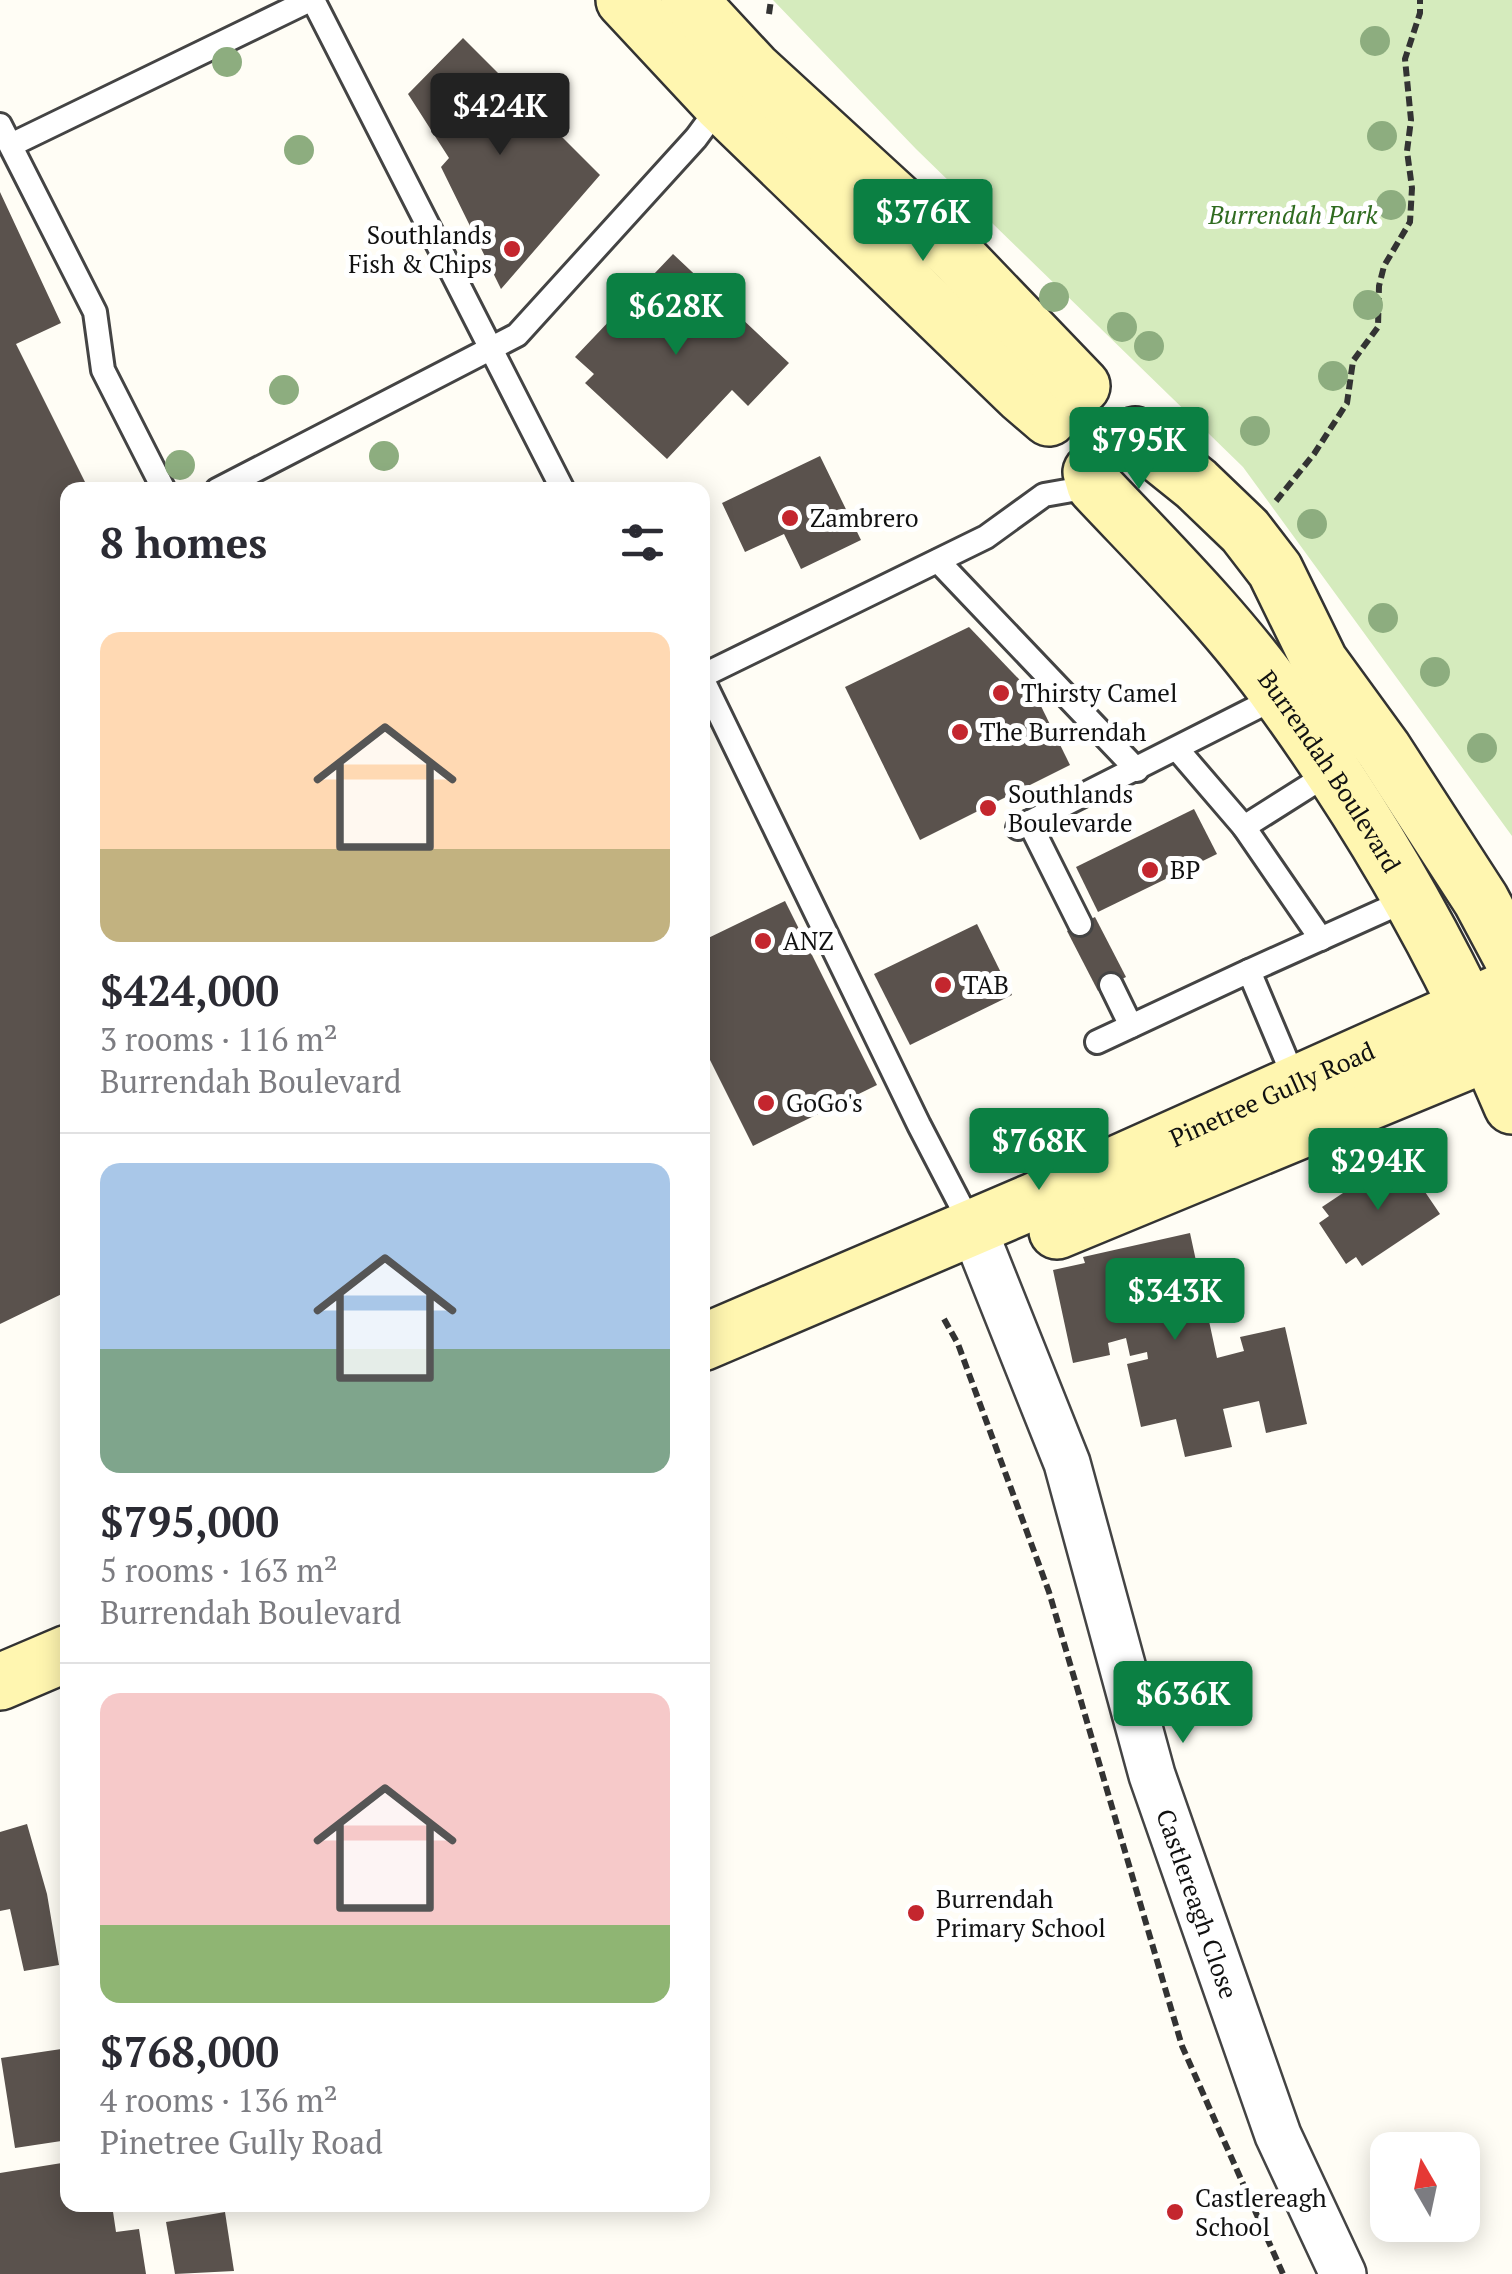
<!DOCTYPE html>
<html lang="en">
<head>
<meta charset="utf-8">
<style>
	:root { --surface:#fff; --page:#f7f7f7; --text:#2b2b33; --muted:#7c7c81; --line:#e1e1e2; --accent:#0b8043 }
	body { margin:0; font-family:"PT Serif",serif; background:var(--page); color:var(--text); height:100vh; display:flex; flex-direction:column; font-size:38px; white-space:nowrap }
	* { box-sizing:border-box; margin:0 }
	p { font-size:32px; color:var(--muted) }
	.icon { flex:none; width:55px; height:55px; fill:none; stroke:currentColor; stroke-width:2; stroke-linecap:round; stroke-linejoin:round }
	.map { position:relative; flex:1; overflow:hidden }
	.panel { position:absolute; left:60px; top:482px; width:650px; height:1730px; display:flex; flex-direction:column; background:var(--surface); border-radius:20px; box-shadow:0 5px 25px #0003 }
	.panel>* { flex:none }
	.needle { width:65px; rotate:351deg }
	.tools { position:absolute; left:1370px; top:2132px; display:grid; gap:20px }
	.tools a { display:grid; place-items:center; width:110px; height:110px; border-radius:20px; background:var(--surface); box-shadow:0 5px 25px #0003; font-size:50px }
	.price { position:absolute; translate:-50% -85px; padding:0 22px; border-radius:10px; background:var(--accent); color:#fff; font-size:32px; line-height:65px; filter:drop-shadow(0 2px 5px #0008) }
	.price::after { content:''; position:absolute; left:50%; top:60px; width:30px; height:22px; margin-left:-15px; background:inherit; clip-path:polygon(0 0,100% 0,50% 100%) }
	.price.active { background:#222; color:#fff }
	ul { padding:0; list-style:none }
	li { display:grid; align-content:center; gap:20px; height:530px; padding:0 40px }
	li+li { border-top:2px solid var(--line) }
	li span { display:grid; place-items:center; height:310px; border-radius:20px; color:#555 }
	li>.icon { margin-inline-start:auto }
	span .icon { width:180px; height:180px; fill:#fffc; stroke-width:1 }
	li b { font-size:42px }
	h2 { display:flex; justify-content:space-between; align-items:center; height:120px; padding:0 40px; font-size:42px }
	.map>svg:first-child { display:block }
	.green { fill:#d5ebbd }
	.building { fill:#5a524d }
	.lines { fill:none; stroke-linecap:round; stroke-linejoin:round }
	.lane-casing { stroke:#444; stroke-width:28 }
	.street-casing { stroke:#444; stroke-width:50 }
	.secondary-casing { stroke:#333; stroke-width:60 }
	.path { stroke:#333; stroke-width:6; stroke-dasharray:10 5; stroke-linecap:butt }
	.lane { stroke:#fff; stroke-width:22 }
	.street { stroke:#fff; stroke-width:45 }
	.secondary { stroke:#fff6b0; stroke-width:55 }
	.tree { fill:#8dad7f }
	.poi-dot { fill:#c4262e; stroke:#fff; stroke-width:4 }
	.labels { text-anchor:middle; stroke-width:10; stroke-linejoin:round; paint-order:stroke }
	.park-label { font-size:25px; font-style:italic; fill:#2f6b1f; stroke:#fff }
	.poi-label { font-size:25px; fill:#111; stroke:#fff; text-anchor:start }
	.street-label { font-size:25px; fill:#111; stroke:#fff }
</style>
</head>
<body>
<div class="map">
<svg width="1512" height="2274" viewBox="0 0 1512 2274">
	<rect width="100%" height="100%" fill="#fffdf5"/>
	<path class="green" d="M 773,0 L 1512,0 L 1512,836 L 1243,467 L 916,149 Z"/>
	<g class="building">
		<path d="M 463,38 L 600,175 L 501,289 L 441,167 L 449,158 L 408,94 Z"/>
		<path d="M 0,192 L 61,323 L 16,344 L 89,490 L 68,490 L 68,1291 L 0,1324 Z"/>
		<path d="M 673,254 L 789,363 L 748,406 L 732,390 L 667,459 L 585,383 L 594,374 L 575,357 Z"/>
		<path d="M 820,456 L 861,540 L 801,569 L 784,534 L 745,552 L 722,503 Z"/>
		<path d="M 969,627 L 1037,698 L 1070,765 L 920,840 L 845,687 Z"/>
		<path d="M 1194,809 L 1217,854 L 1098,912 L 1076,867 Z"/>
		<path d="M 785,901 L 877,1085 L 753,1146 L 702,1044 L 702,941 Z"/>
		<path d="M 1095,917 L 1126,977 L 1098,991 L 1067,931 Z"/>
		<path d="M 977,924 L 1012,995 L 910,1045 L 874,974 Z"/>
		<path d="M 1400,1155 L 1440,1214 L 1362,1266 L 1356,1257 L 1346,1264 L 1319,1223 L 1329,1216 L 1322,1207 Z"/>
		<path d="M 1190,1233 L 1217,1358 L 1244,1351 L 1240,1337 L 1285,1327 L 1307,1424 L 1266,1433 L 1259,1401 L 1223,1409 L 1232,1447 L 1185,1457 L 1176,1419 L 1141,1427 L 1127,1364 L 1148,1359 L 1147,1352 L 1130,1356 L 1126,1338 L 1108,1343 L 1110,1355 L 1073,1363 L 1053,1270 L 1085,1263 L 1083,1257 Z"/>
		<path d="M 27,1824 L 47,1894 L 59,1965 L 24,1971 L 10,1909 L 0,1911 L 0,1832 Z"/>
		<path d="M 68,2048 L 68,2140 L 15,2148 L 1,2058 Z"/>
		<path d="M 68,2162 L 68,2205 L 112,2205 L 116,2232 L 139,2229 L 146,2274 L 0,2274 L 0,2173 Z"/>
		<path d="M 225,2212 L 234,2271 L 175,2274 L 166,2222 Z"/>
	</g>
	<g class="lines">
		<g class="lane-casing">
			<g id="lane">
				<path d="M 313,0 L 563,490"/>
				<path d="M 0,125 L 95,312 L 103,370 L 164,490"/>
				<path d="M 11,145 L 310,0"/>
				<path d="M 217,490 L 517,335 L 696,138 L 721,104"/>
				<path d="M 938,561 L 1137,770"/>
				<path d="M 702,676 L 986,537 L 1044,495 L 1095,486"/>
				<path d="M 702,678 L 919,1125 L 972,1227"/>
				<path d="M 1177,749 L 1244,827 L 1321,939"/>
				<path d="M 1029,822 L 1080,924"/>
				<path d="M 1244,827 L 1331,772"/>
				<path d="M 1018,828 L 1281,695"/>
				<path d="M 1249,971 L 1409,899"/>
				<path d="M 1111,985 L 1131,1026"/>
				<path d="M 1097,1042 L 1249,971 L 1297,1085"/>
			</g>
		</g>
		<g class="street-casing">
			<g id="street">
				<path id="s1" d="M 978,1240 L 1067,1463 L 1152,1775 L 1278,2135 L 1343,2274"/>
			</g>
		</g>
		<g class="secondary-casing">
			<g id="secondary">
				<path d="M 624,0 L 721,104 L 1021,394 L 1049,418"/>
				<path d="M 689,0 L 753,69 L 958,257 L 1082,386"/>
				<path d="M 1135,435 L 1196,484 L 1245,531 L 1275,570 L 1320,662 L 1384,750 L 1481,900 L 1512,958"/>
				<path id="s2" d="M 1091,472 L 1095,486 C 1159,554 1227,621 1281,697 C 1373,824 1452,962 1512,1106"/>
				<path d="M 1057,1231 L 1512,1043"/>
				<path id="s3" d="M 702,1343 L 1034,1201 L 1512,987"/>
				<path d="M 0,1682 L 68,1653"/>
			</g>
		</g>
		<g class="path">
			<path d="M 769,14 L 771,0"/>
			<path d="M 1276,501 L 1314,454 L 1347,403 L 1353,361 L 1378,327 L 1379,286 L 1384,266 L 1410,222 L 1412,188 L 1407,151 L 1411,120 L 1405,59 L 1420,13 L 1420,0"/>
			<path d="M 944,1319 L 958,1344 L 1049,1592 L 1182,2046 L 1283,2274"/>
		</g>
		<use href="#lane" class="lane"/>
		<use href="#street" class="street"/>
		<use href="#secondary" class="secondary"/>
	</g>
	<g class="tree">
		<circle cx="1375" cy="41" r="15"/>
		<circle cx="227" cy="62" r="15"/>
		<circle cx="1382" cy="136" r="15"/>
		<circle cx="299" cy="150" r="15"/>
		<circle cx="977" cy="200" r="15"/>
		<circle cx="1391" cy="205" r="15"/>
		<circle cx="1054" cy="297" r="15"/>
		<circle cx="1368" cy="305" r="15"/>
		<circle cx="1122" cy="327" r="15"/>
		<circle cx="1149" cy="346" r="15"/>
		<circle cx="1333" cy="376" r="15"/>
		<circle cx="284" cy="390" r="15"/>
		<circle cx="1255" cy="431" r="15"/>
		<circle cx="384" cy="456" r="15"/>
		<circle cx="180" cy="465" r="15"/>
		<circle cx="1312" cy="524" r="15"/>
		<circle cx="1383" cy="618" r="15"/>
		<circle cx="1435" cy="672" r="15"/>
		<circle cx="1482" cy="748" r="15"/>
	</g>
	<g class="poi-dot">
		<circle cx="512" cy="249" r="10"/>
		<circle cx="790" cy="518" r="10"/>
		<circle cx="1001" cy="693" r="10"/>
		<circle cx="960" cy="732" r="10"/>
		<circle cx="988" cy="808" r="10"/>
		<circle cx="1150" cy="870" r="10"/>
		<circle cx="763" cy="941" r="10"/>
		<circle cx="943" cy="985" r="10"/>
		<circle cx="766" cy="1103" r="10"/>
		<circle cx="916" cy="1913" r="10"/>
		<circle cx="1175" cy="2212" r="10"/>
	</g>
	<g class="labels">
		<g class="park-label">
			<text x="1293" y="224">Burrendah Park</text>
		</g>
		<g class="poi-label">
			<text x="492" y="244" text-anchor="end">Southlands<tspan x="492" dy="29">Fish &amp; Chips</tspan></text>
			<text x="810" y="527">Zambrero</text>
			<text x="1021" y="702">Thirsty Camel</text>
			<text x="980" y="741">The Burrendah</text>
			<text x="1008" y="803">Southlands<tspan x="1008" dy="29">Boulevarde</tspan></text>
			<text x="1170" y="879">BP</text>
			<text x="783" y="950">ANZ</text>
			<text x="963" y="994">TAB</text>
			<text x="786" y="1112">GoGo's</text>
			<text x="936" y="1908">Burrendah<tspan x="936" dy="29">Primary School</tspan></text>
			<text x="1195" y="2207">Castlereagh<tspan x="1195" dy="29">School</tspan></text>
		</g>
		<g class="street-label">
			<text dy="9" stroke="none"><textPath href="#s2" startOffset="385">Burrendah Boulevard</textPath></text>
			<text dy="9" stroke="none"><textPath href="#s3" startOffset="622">Pinetree Gully Road</textPath></text>
			<text dy="9" stroke="none"><textPath href="#s1" startOffset="700">Castlereagh Close</textPath></text>
		</g>
	</g>
</svg>
<div class="tools">
<a><svg class="needle" viewBox="-14 -14 28 28"><path d="M0-13l5 13h-10z" fill="#e53935"/><path d="M0 13l5-13h-10z" fill="#7c7c81"/></svg></a>
</div>
<b class="price active" style="left:500px;top:158px">$424K</b>
<b class="price" style="left:923px;top:264px">$376K</b>
<b class="price" style="left:676px;top:358px">$628K</b>
<b class="price" style="left:1139px;top:492px">$795K</b>
<b class="price" style="left:1039px;top:1193px">$768K</b>
<b class="price" style="left:1378px;top:1213px">$294K</b>
<b class="price" style="left:1175px;top:1343px">$343K</b>
<b class="price" style="left:1183px;top:1746px">$636K</b>
<section class="panel">
<h2>8 homes<svg class="icon" aria-label="filters" viewBox="0 0 24 24"><path d="M4 7h16M4 17h16"/><circle cx="9" cy="7" r="2"/><circle cx="15" cy="17" r="2"/></svg></h2>
<ul>
<li><span style="background:linear-gradient(#ffd9b3 70%,#c2b280 0)"><svg class="icon" aria-label="home" viewBox="0 0 24 24"><path d="M3 11l9-7 9 7M6 9v11h12V9"/></svg></span><div><b>$424,000</b><p>3 rooms · 116 m²</p><p>Burrendah Boulevard</p></div></li>
<li><span style="background:linear-gradient(#a9c7e8 60%,#7fa58c 0)"><svg class="icon" aria-label="home" viewBox="0 0 24 24"><path d="M3 11l9-7 9 7M6 9v11h12V9"/></svg></span><div><b>$795,000</b><p>5 rooms · 163 m²</p><p>Burrendah Boulevard</p></div></li>
<li><span style="background:linear-gradient(#f6c9c9 75%,#8fb573 0)"><svg class="icon" aria-label="home" viewBox="0 0 24 24"><path d="M3 11l9-7 9 7M6 9v11h12V9"/></svg></span><div><b>$768,000</b><p>4 rooms · 136 m²</p><p>Pinetree Gully Road</p></div></li>
</ul>
</section>
</div>
</body>
</html>
